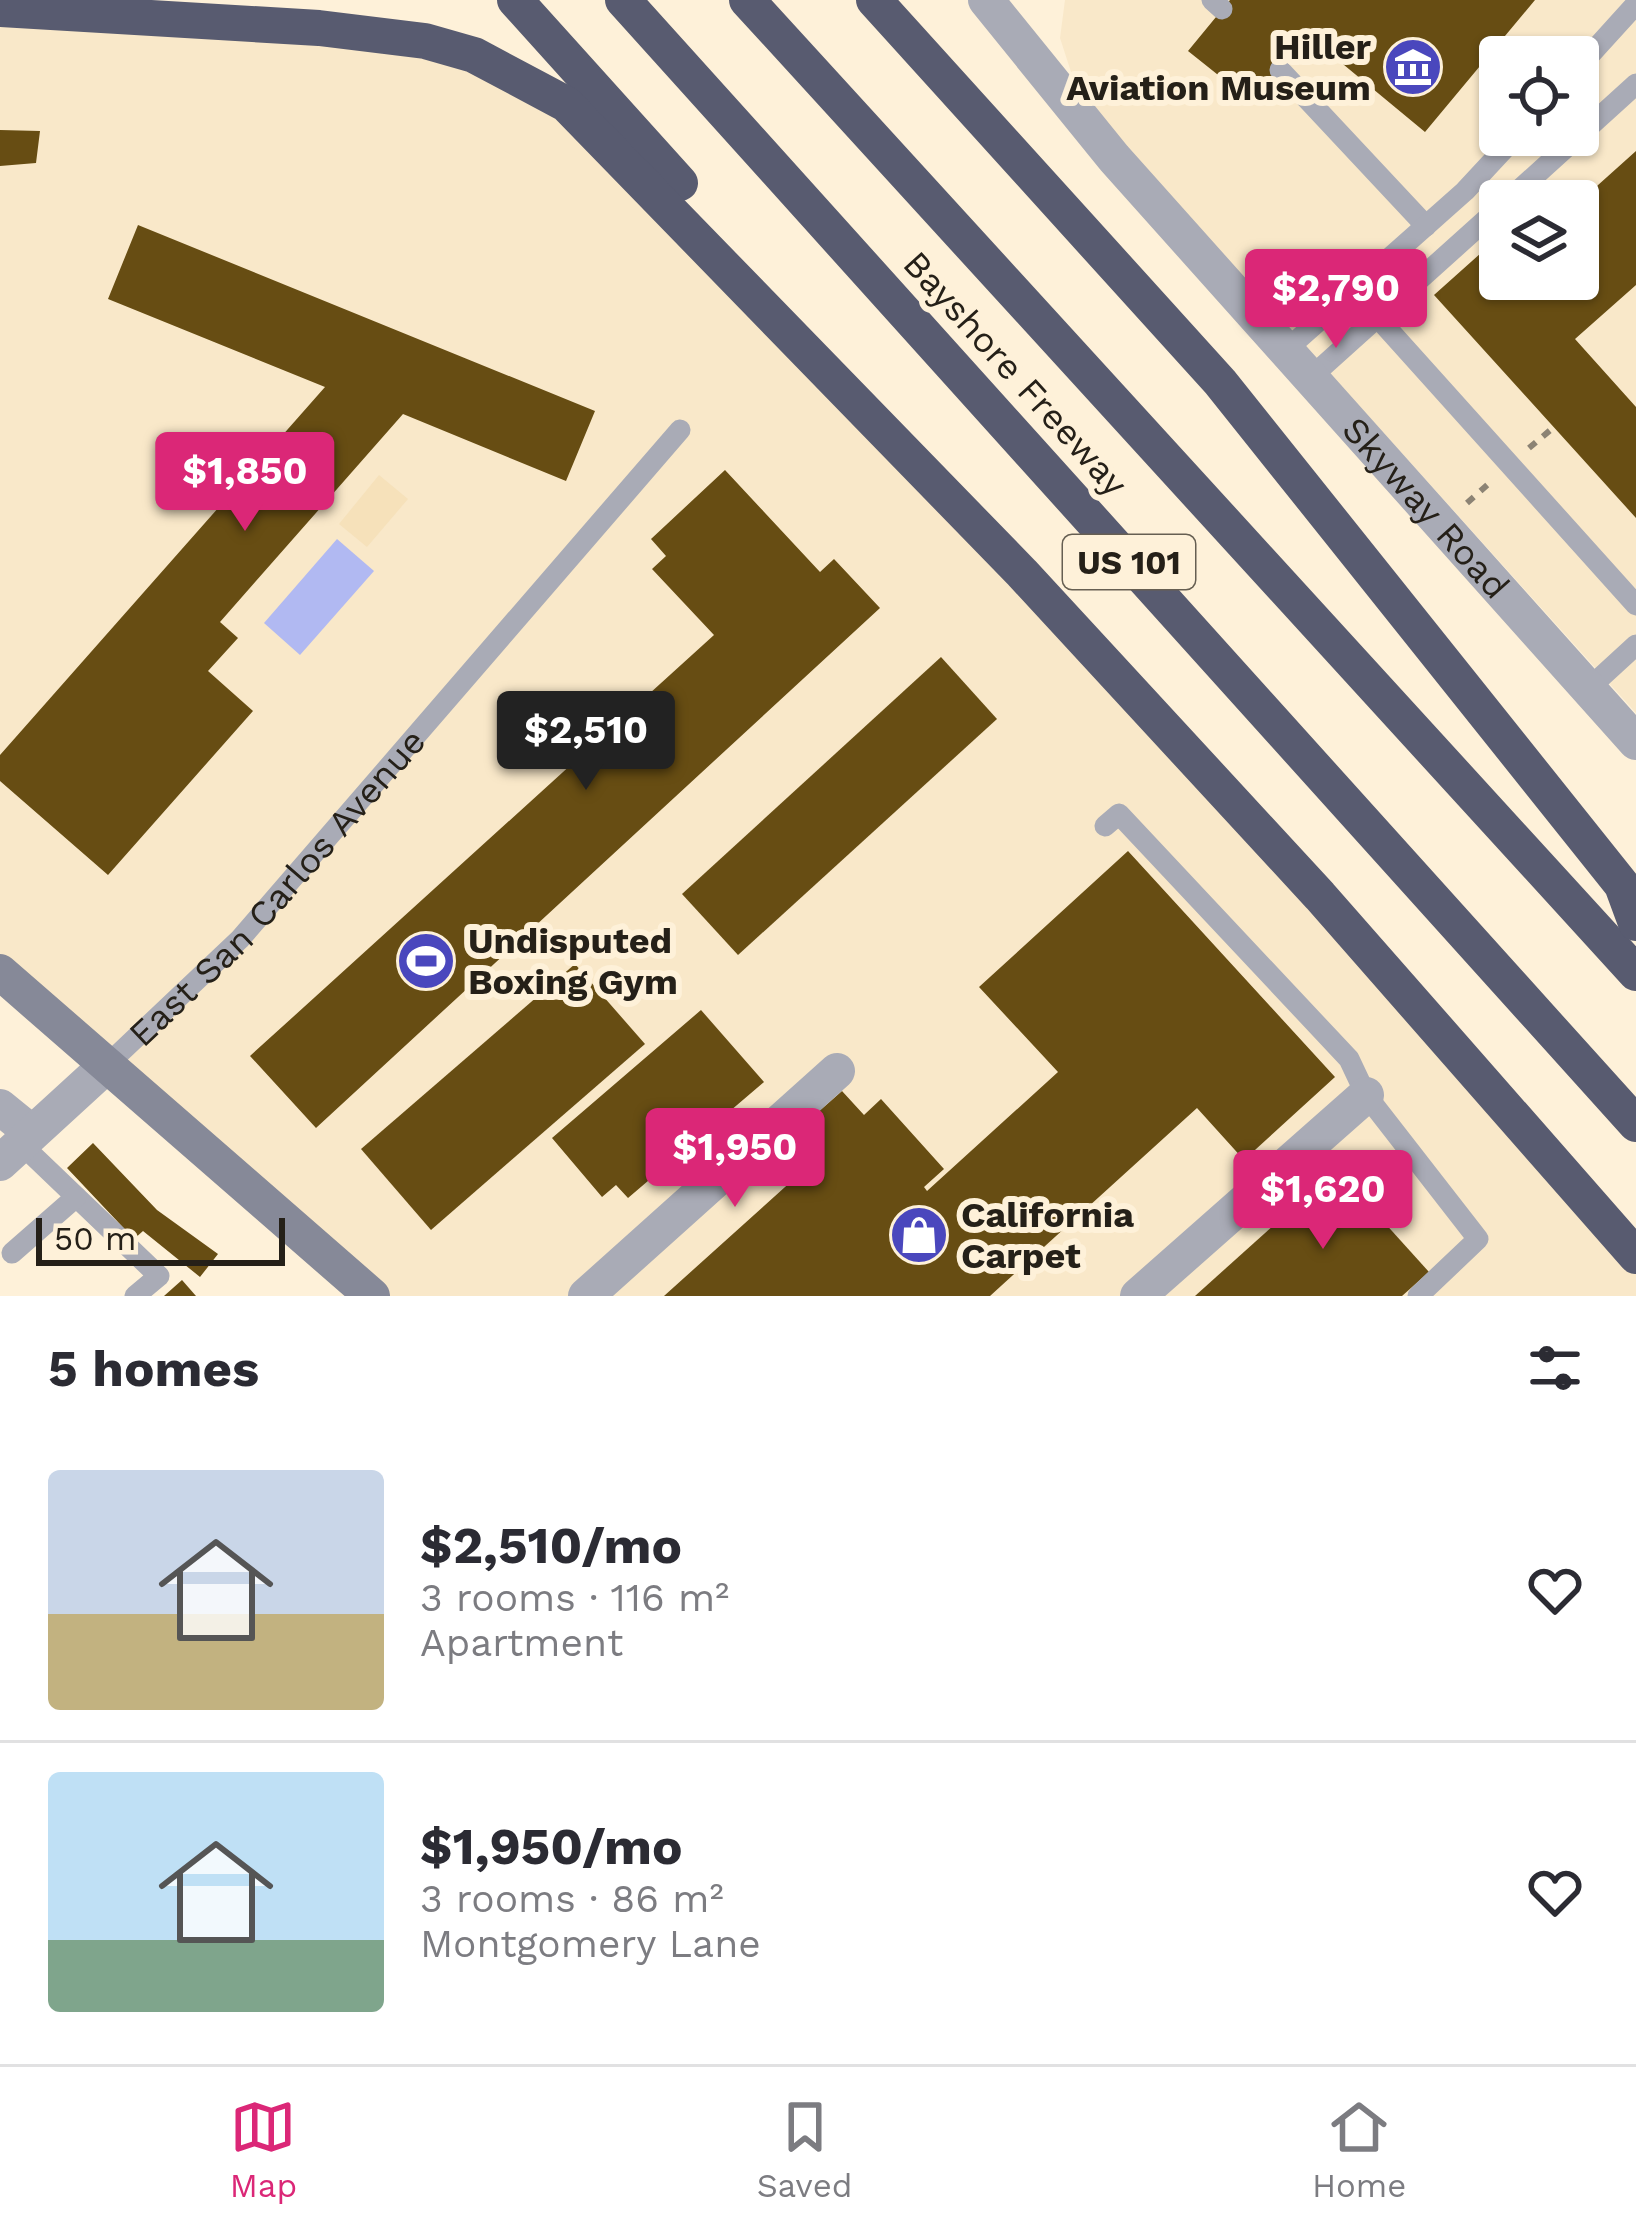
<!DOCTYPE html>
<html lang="en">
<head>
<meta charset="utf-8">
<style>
	:root { --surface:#fff; --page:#f7f7f7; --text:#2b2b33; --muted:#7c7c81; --line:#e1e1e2; --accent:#db2777 }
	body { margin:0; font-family:"Work Sans",sans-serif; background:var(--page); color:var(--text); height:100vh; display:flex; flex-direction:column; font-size:45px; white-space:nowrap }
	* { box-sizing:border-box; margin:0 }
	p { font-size:39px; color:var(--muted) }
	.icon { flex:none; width:66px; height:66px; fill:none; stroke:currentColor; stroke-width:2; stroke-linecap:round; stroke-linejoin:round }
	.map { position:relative; height:1296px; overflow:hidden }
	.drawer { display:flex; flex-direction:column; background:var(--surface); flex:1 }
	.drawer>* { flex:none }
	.fabs { position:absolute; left:1479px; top:36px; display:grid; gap:24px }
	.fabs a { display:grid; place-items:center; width:120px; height:120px; border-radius:12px; background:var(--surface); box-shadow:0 3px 9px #0004; font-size:60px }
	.scale { position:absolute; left:36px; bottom:30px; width:249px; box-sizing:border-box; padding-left:12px; border:6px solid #252018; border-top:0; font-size:33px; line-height:42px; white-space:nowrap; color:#252018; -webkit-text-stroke:9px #fef1d9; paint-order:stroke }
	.price { position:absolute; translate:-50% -102px; padding:0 27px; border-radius:12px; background:var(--accent); color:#fff; font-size:39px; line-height:78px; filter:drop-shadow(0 3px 6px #0008) }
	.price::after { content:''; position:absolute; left:50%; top:72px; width:36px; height:27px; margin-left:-18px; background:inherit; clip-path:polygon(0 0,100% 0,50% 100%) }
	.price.current { background:#222; color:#fff }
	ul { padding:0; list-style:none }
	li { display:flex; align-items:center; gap:36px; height:300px; padding:0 48px }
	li+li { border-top:3px solid var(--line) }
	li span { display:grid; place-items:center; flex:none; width:336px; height:240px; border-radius:12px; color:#555 }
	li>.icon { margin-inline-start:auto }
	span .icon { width:144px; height:144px; fill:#fffc; stroke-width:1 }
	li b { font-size:51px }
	h2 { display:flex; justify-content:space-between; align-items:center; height:144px; padding:0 48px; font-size:51px }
	.tabs { display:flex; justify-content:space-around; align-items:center; height:168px; border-top:3px solid var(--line); background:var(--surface); font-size:33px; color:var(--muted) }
	.tabs a { display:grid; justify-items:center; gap:6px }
	.tabs .current { color:var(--accent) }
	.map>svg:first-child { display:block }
	.built { fill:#f9e8c9; fill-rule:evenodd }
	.green { fill:#f6e1ba }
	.water { fill:#b1b9f2 }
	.building { fill:#674d13 }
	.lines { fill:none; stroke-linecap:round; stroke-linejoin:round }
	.path { stroke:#8c8374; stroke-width:6; stroke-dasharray:9 9; stroke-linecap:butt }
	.service { stroke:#a9abb6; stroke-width:21 }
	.minor { stroke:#a9abb6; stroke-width:36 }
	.tertiary { stroke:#a9abb6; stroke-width:36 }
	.secondary { stroke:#868998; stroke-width:36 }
	.motorway { stroke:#585b70; stroke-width:36 }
	.labels { text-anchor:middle; stroke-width:12; stroke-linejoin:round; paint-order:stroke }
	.shield { fill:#fef1d9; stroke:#665f52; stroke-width:3 }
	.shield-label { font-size:33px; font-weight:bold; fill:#252018 }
	.poi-label { font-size:36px; font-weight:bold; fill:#252018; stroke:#fef1d9; text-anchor:start }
	.street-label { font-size:36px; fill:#252018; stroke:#fef1d9 }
</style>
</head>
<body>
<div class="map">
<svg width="1636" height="1296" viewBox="0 0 1636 1296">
	<rect width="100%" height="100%" fill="#fef1d9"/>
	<g class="built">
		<path d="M 1065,0 L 1636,0 L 1636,713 L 1091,108 L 1072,75 L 1060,38 ZM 1500,57 L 1578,57 L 1578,135 L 1500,135 ZM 1500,201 L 1578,201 L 1578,279 L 1500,279 Z"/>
		<path d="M 0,9 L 372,32 L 566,104 L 1636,1256 L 1636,1296 L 372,1296 L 0,972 Z"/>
	</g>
	<path class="green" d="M 379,475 L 408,499 L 367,547 L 339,524 Z"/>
	<path class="water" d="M 337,539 L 374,571 L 300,655 L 264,623 Z"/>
	<g class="building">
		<path d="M 1230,0 L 1535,0 L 1425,132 L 1309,36 L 1252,102 L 1188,51 Z"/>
		<path d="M 0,130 L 40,131 L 36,163 L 0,166 Z"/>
		<path d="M 1636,151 L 1636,285 L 1575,339 L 1636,407 L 1636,518 L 1434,295 L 1500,236 L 1500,279 L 1578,279 L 1578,203 Z"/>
		<path d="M 138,225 L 595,411 L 566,481 L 403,414 L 220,622 L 238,638 L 208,671 L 253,711 L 108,875 L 0,781 L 0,755 L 325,387 L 108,299 Z"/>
		<path d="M 725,470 L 820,572 L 834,559 L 880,608 L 316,1128 L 250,1056 L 714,635 L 652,569 L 666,556 L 651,539 Z"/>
		<path d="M 941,657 L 997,719 L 738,955 L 682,894 Z"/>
		<path d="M 1128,851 L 1335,1077 L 1244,1160 L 1197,1108 L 990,1296 L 664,1296 L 815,1160 L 792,1135 L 842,1091 L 864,1115 L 881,1099 L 944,1169 L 924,1187 L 927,1191 L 1058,1072 L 979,987 Z"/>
		<path d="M 575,964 L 645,1044 L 431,1230 L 361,1149 Z"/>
		<path d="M 701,1010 L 764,1082 L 628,1198 L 616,1185 L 602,1197 L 552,1138 Z"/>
		<path d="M 93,1143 L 157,1210 L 218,1254 L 200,1277 L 143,1231 L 134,1239 L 67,1168 Z"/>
		<path d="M 1336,1169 L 1429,1272 L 1402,1296 L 1195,1296 Z"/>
		<path d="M 182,1280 L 196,1296 L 164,1296 Z"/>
	</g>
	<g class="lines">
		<g class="path">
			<path d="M 1529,448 L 1554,427"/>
			<path d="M 1467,503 L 1493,480"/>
		</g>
		<g class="service">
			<path d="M 1212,0 L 1222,9"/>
			<path d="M 1578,68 L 1636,4"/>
			<path d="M 1280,70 L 1426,226"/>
			<path d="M 1507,201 L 1636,84"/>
			<path d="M 1378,318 L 1636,605"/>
			<path d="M 1286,350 L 1465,191 L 1517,135"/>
			<path d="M 1311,377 L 1500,207"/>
			<path d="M 1588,689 L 1636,645"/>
			<path d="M 1105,826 L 1119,814 L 1349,1059 L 1366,1095 L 1478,1239 L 1418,1296"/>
			<path id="s1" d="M 107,1065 L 240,939 L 680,430"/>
			<path d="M 21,1144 L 159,1276 L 135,1296"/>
			<path d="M 12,1253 L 76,1197"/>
		</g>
		<g class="minor">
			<path d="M 0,1107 L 32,1133"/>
			<path d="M 0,1163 L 107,1065"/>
			<path d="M 586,1296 L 837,1071"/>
			<path d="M 1138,1296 L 1366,1095"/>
		</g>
		<path class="tertiary" id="s2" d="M 986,0 L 1114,158 L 1636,742"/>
		<path class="secondary" d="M 0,972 L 372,1296"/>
		<g class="motorway">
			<path d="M 515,0 L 680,183"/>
			<path d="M 623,0 L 1636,1124"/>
			<path d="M 747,0 L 1636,973"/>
			<path d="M 874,0 L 1220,382 L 1622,885 L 1636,923"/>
			<path d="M 0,9 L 319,28 L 425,41 L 474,55 L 566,104 L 1022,573 L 1320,896 L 1636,1256"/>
		</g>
	</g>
	<defs>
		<g id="museum-disc" transform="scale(3)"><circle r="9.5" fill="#4a47bd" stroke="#fef1d9"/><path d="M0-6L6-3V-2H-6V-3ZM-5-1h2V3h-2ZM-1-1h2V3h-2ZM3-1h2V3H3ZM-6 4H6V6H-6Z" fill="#fff"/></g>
		<g id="stadium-disc" transform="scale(3)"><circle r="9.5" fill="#4a47bd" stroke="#fef1d9"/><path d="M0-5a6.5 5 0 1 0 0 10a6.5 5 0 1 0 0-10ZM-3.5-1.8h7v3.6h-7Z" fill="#fff"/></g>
		<g id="shop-disc" transform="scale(3)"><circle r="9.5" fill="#4a47bd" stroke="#fef1d9"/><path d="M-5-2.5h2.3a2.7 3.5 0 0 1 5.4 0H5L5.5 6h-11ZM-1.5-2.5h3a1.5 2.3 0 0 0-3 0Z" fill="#fff"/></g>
	</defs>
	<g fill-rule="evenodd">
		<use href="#museum-disc" x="1413" y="67"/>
		<use href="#stadium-disc" x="426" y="961"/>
		<use href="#shop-disc" x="919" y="1235"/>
	</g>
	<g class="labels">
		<rect class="shield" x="1063" y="535" width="132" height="54" rx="9"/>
		<g class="shield-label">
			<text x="1129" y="574">US 101</text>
		</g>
		<g class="poi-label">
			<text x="1371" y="59" text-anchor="end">Hiller<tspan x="1371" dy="41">Aviation Museum</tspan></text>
			<text x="468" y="953">Undisputed<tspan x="468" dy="41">Boxing Gym</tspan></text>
			<text x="961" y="1227">California<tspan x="961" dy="41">Carpet</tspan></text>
		</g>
		<g class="street-label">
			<text transform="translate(1016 373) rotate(48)" y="13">Bayshore Freeway</text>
			<text dy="13" stroke="none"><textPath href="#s2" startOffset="672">Skyway Road</textPath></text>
			<text dy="13" stroke="none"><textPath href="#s1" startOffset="246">East San Carlos Avenue</textPath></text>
		</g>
	</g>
</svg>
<div class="fabs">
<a><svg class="icon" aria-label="locate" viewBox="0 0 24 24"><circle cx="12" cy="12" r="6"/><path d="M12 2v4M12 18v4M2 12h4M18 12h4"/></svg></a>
<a><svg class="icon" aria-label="layers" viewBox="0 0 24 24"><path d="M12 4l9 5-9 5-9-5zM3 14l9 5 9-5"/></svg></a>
</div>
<div class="scale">50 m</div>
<b class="price" style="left:1336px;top:351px">$2,790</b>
<b class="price" style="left:245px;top:534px">$1,850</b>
<b class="price current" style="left:586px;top:793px">$2,510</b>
<b class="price" style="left:735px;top:1210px">$1,950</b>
<b class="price" style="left:1323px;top:1252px">$1,620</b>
</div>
<section class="drawer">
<h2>5 homes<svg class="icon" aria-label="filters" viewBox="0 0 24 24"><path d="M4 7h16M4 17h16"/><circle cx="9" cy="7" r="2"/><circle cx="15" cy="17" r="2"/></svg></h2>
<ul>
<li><span style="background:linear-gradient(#c9d6e8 60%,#c2b280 0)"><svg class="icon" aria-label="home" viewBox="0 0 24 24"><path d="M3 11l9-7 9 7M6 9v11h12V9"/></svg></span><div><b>$2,510/mo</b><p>3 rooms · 116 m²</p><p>Apartment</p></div><svg class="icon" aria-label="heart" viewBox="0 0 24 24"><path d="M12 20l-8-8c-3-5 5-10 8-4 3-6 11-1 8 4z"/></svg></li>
<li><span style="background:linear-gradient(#bfe0f5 70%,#7fa58c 0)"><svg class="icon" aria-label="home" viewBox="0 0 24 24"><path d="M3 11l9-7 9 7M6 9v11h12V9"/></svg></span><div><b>$1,950/mo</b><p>3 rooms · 86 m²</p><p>Montgomery Lane</p></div><svg class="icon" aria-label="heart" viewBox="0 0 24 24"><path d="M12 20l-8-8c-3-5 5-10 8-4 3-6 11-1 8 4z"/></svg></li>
</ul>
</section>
<nav class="tabs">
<a class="current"><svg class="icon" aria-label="map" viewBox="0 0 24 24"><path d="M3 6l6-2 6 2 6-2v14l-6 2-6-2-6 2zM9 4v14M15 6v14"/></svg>Map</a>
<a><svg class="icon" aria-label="saved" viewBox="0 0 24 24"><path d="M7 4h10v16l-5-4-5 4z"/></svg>Saved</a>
<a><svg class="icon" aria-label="home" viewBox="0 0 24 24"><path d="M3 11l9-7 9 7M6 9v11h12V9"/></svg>Home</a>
</nav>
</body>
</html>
